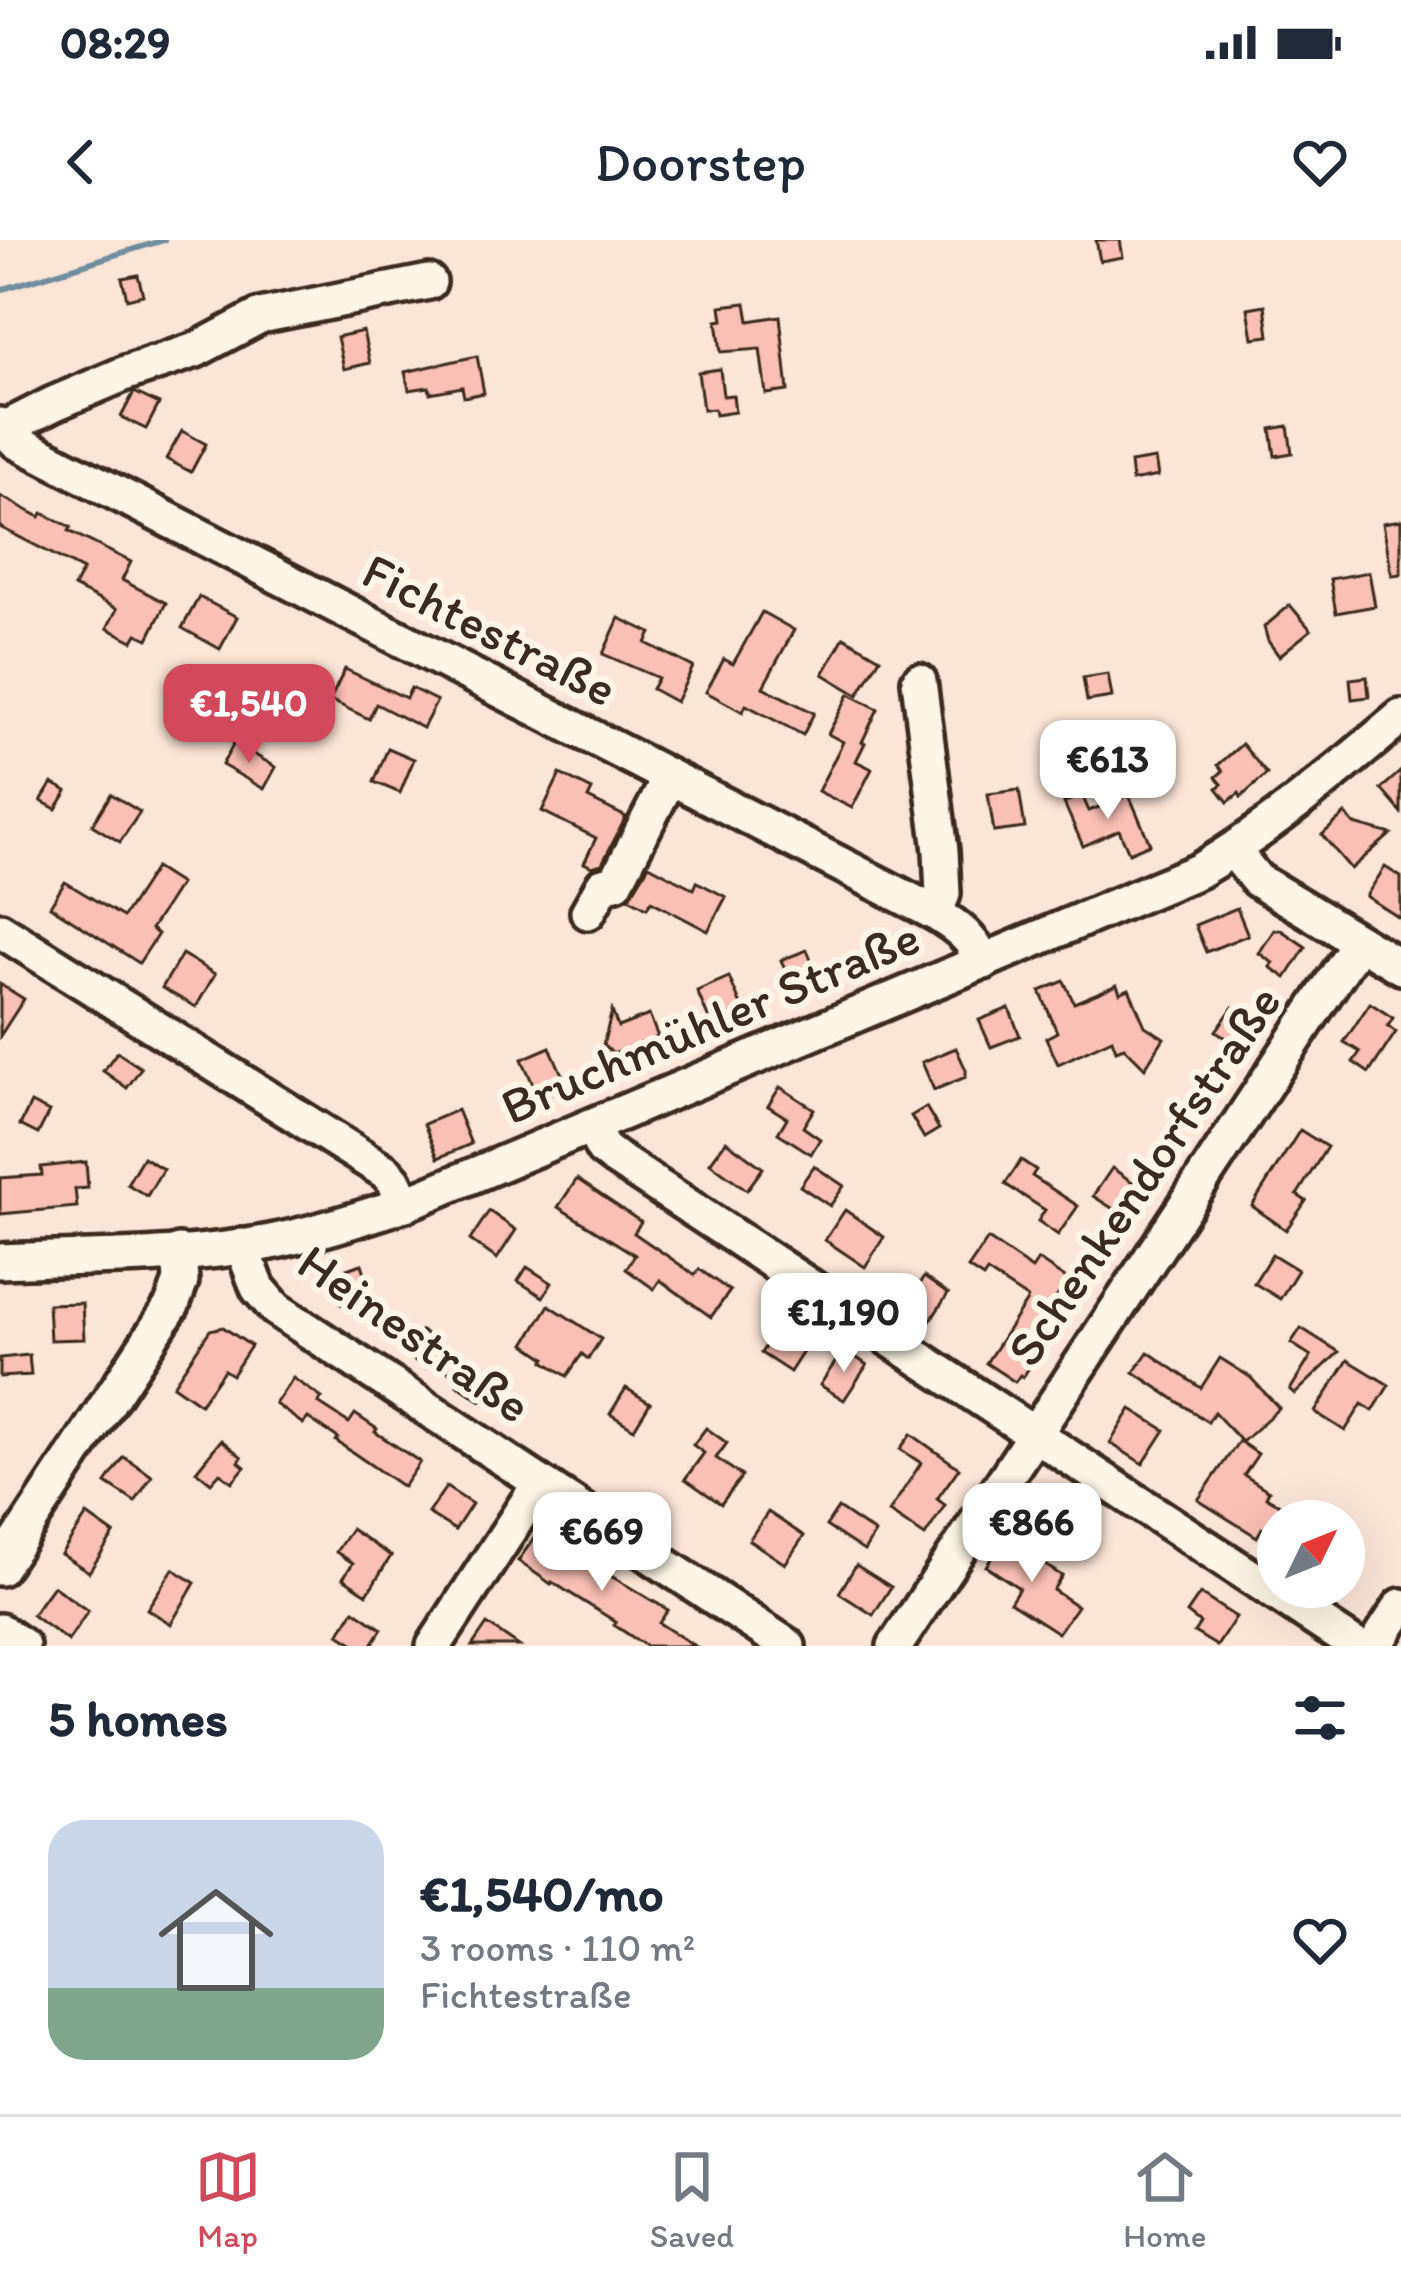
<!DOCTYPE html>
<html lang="en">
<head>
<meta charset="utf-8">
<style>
	:root { --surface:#fff; --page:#f2f2f3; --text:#1f2937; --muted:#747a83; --line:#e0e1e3; --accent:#d1495b }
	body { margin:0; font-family:Itim,sans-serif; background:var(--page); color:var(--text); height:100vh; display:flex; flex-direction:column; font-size:45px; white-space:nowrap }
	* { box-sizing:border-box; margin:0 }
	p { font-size:39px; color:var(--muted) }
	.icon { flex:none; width:66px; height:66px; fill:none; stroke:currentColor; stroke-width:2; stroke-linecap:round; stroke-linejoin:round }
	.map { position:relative; height:1406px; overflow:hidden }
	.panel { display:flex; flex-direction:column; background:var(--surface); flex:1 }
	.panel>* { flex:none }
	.needle { width:78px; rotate:47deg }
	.fabs { position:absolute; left:1257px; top:1260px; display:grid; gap:24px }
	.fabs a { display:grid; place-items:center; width:108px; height:108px; border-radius:50%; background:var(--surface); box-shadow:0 12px 48px #0002; font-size:60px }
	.price { position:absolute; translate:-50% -102px; padding:0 27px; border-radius:24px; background:#fff; color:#222; font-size:39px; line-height:78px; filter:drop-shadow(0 3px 6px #0008) }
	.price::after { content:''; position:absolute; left:50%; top:72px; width:36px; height:27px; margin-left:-18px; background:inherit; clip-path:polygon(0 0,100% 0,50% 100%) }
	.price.on { background:var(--accent); color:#fff }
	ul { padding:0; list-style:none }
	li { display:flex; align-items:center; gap:36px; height:300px; padding:0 48px }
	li+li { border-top:3px solid var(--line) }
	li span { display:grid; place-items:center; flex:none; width:336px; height:240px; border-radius:36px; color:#555 }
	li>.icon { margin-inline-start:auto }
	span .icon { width:144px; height:144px; fill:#fffc; stroke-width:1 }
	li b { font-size:51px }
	h2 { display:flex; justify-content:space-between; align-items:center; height:144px; padding:0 48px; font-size:51px }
	.status { display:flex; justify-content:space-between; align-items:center; height:84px; padding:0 60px; background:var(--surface); direction:ltr }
	.status svg { height:33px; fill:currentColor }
	header { display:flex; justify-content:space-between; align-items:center; height:156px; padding:0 48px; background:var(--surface); font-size:54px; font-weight:600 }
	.tab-bar { display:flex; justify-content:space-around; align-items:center; height:168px; border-top:3px solid var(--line); background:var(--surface); font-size:33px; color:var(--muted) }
	.tab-bar a { display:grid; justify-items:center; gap:6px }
	.tab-bar .on { color:var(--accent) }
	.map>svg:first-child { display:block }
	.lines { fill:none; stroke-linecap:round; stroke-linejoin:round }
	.stream { stroke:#708d9e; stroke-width:6 }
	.building { fill:#fabfb5; stroke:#3b2a1e; stroke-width:3 }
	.minor-casing { stroke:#3b2a1e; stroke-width:42 }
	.minor { stroke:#fcf5e5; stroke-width:33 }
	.labels { text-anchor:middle; stroke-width:12; stroke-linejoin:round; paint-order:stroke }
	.street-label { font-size:51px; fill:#3b2a1e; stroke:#fcf5e5 }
</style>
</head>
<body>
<div class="status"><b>08:29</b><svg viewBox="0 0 49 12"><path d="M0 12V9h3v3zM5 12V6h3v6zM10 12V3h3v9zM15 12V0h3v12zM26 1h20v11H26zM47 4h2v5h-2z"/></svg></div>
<header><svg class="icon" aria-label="back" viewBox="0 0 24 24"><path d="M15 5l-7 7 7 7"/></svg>Doorstep<svg class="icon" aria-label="heart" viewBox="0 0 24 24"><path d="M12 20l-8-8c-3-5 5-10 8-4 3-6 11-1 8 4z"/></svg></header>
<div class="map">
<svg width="1401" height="1406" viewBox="0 0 1401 1406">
	<rect width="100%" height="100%" fill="#fbe5d7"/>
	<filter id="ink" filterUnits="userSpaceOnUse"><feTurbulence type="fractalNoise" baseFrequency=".00833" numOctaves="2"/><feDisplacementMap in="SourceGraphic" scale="24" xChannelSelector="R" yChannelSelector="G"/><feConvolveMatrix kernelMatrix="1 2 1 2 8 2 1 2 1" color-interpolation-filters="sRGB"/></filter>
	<g filter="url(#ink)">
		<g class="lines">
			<path class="stream" d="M 0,50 L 164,0"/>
		</g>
		<g class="building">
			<path d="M 1096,0 L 1120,0 L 1123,17 L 1100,21 Z"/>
			<path d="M 138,35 L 143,55 L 127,59 L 122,38 Z"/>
			<path d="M 746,63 L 749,81 L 780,76 L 788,151 L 766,154 L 760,109 L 721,112 L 717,81 L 723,80 L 721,66 Z"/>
			<path d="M 1265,65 L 1269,96 L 1253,98 L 1248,68 Z"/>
			<path d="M 363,91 L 370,123 L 344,129 L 337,97 Z"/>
			<path d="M 477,116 L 484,153 L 464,157 L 462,147 L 430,153 L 429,147 L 409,150 L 405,132 Z"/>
			<path d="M 720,129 L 723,156 L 733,155 L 735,172 L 715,175 L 714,169 L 703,170 L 698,132 Z"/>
			<path d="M 134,152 L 159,164 L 146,189 L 121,177 Z"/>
			<path d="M 1288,186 L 1292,213 L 1275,216 L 1271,189 Z"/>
			<path d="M 182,191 L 206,204 L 191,232 L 166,219 Z"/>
			<path d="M 1155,219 L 1158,236 L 1132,241 L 1130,223 Z"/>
			<path d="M 0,256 L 40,277 L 42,273 L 71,287 L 69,291 L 131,322 L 122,340 L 166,363 L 148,399 L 137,394 L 133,401 L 107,388 L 117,369 L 74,347 L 83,330 L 0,287 Z"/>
			<path d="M 1401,280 L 1401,334 L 1392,335 L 1383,283 Z"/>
			<path d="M 1369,332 L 1375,366 L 1336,373 L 1330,339 Z"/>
			<path d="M 199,357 L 237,377 L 220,409 L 182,388 Z"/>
			<path d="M 1290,365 L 1311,390 L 1279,416 L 1268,401 L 1264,387 Z"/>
			<path d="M 762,372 L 794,390 L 763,447 L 814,473 L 803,495 L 746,465 L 743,472 L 706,452 L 724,419 L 733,424 Z"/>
			<path d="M 619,378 L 651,393 L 646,403 L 693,427 L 676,462 L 652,449 L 658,438 L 603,414 Z"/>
			<path d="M 844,397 L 880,418 L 858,455 L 823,434 Z"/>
			<path d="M 345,429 L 406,458 L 411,448 L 437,461 L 423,488 L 376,464 L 369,479 L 330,460 Z"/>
			<path d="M 1108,434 L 1112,457 L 1087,461 L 1083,438 Z"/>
			<path d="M 1367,437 L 1369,457 L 1352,459 L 1350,439 Z"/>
			<path d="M 265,446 L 294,462 L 278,490 L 264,482 L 253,500 L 239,492 Z"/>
			<path d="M 849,454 L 878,469 L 862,502 L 865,503 L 856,521 L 872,529 L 852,568 L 818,551 L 843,502 L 828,494 Z"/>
			<path d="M 234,503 L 276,527 L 264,549 L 222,525 Z"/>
			<path d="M 1242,504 L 1267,534 L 1241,557 L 1239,553 L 1228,562 L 1217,548 L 1222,544 L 1216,537 L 1223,531 L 1218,525 Z"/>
			<path d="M 388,508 L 414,519 L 400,553 L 374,542 Z"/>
			<path d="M 1401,531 L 1401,572 L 1381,549 Z"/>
			<path d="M 560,534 L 592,550 L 588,558 L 626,577 L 602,624 L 592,627 L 584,623 L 596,598 L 542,571 Z"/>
			<path d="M 52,543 L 67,551 L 56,569 L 41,561 Z"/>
			<path d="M 1019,550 L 1025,588 L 994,592 L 988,554 Z"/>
			<path d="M 111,554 L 140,572 L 120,602 L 92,585 Z"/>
			<path d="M 1082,555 L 1089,571 L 1129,555 L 1150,604 L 1129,613 L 1119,590 L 1083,606 L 1064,563 Z"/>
			<path d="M 1345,574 L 1354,584 L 1391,594 L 1351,629 L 1322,595 Z"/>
			<path d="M 649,625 L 694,649 L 697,642 L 726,657 L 708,691 L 651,661 L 647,668 L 629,658 Z"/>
			<path d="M 1385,627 L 1401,637 L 1401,679 L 1366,656 Z"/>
			<path d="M 155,628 L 180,644 L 151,689 L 158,694 L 139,723 L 50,666 L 65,642 L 123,677 Z"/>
			<path d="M 1237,668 L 1248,695 L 1206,712 L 1195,685 Z"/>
			<path d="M 1274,690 L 1281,690 L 1306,707 L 1286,738 L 1270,727 L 1273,723 L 1259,713 Z"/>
			<path d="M 807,710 L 820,742 L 795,753 L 781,720 Z"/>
			<path d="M 182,714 L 215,734 L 196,767 L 162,748 Z"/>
			<path d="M 729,737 L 743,770 L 711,784 L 697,751 Z"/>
			<path d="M 1064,741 L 1074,763 L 1117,745 L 1120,753 L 1129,749 L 1145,786 L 1164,798 L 1145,828 L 1124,807 L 1116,810 L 1112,799 L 1058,824 L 1046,798 L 1057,792 L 1040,751 Z"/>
			<path d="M 0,744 L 24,759 L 0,796 Z"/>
			<path d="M 1370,763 L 1393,778 L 1388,786 L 1396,792 L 1369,833 L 1353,822 L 1360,812 L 1344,802 Z"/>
			<path d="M 1233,767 L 1260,787 L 1243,810 L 1216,791 Z"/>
			<path d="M 1009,768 L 1020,796 L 991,807 L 979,780 Z"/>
			<path d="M 612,771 L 618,787 L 649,775 L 658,797 L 614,814 L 603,805 Z"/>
			<path d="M 550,807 L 567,846 L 539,858 L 522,819 Z"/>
			<path d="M 956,808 L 966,830 L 966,837 L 934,850 L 922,822 Z"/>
			<path d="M 117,812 L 141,828 L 127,848 L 103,831 Z"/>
			<path d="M 780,847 L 814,869 L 803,887 L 820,899 L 811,914 L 778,893 L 787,878 L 768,866 Z"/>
			<path d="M 31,863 L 49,872 L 38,894 L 20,885 Z"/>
			<path d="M 926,867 L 939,889 L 924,898 L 911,876 Z"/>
			<path d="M 457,870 L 471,904 L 438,918 L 424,884 Z"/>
			<path d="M 1300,890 L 1327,907 L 1297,955 L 1306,961 L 1286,990 L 1252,966 Z"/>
			<path d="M 726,901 L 763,928 L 747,950 L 710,923 Z"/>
			<path d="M 143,917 L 163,929 L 147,956 L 127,944 Z"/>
			<path d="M 1021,920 L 1036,930 L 1032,936 L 1078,966 L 1058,995 L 1038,981 L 1045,970 L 1005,944 Z"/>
			<path d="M 86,922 L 88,948 L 75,949 L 77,967 L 0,974 L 0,938 L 42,935 L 41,927 Z"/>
			<path d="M 814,926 L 844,946 L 830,966 L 800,946 Z"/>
			<path d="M 1112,928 L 1141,948 L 1123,975 L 1093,956 Z"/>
			<path d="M 577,939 L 641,982 L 634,993 L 695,1035 L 699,1029 L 730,1051 L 711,1077 L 660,1040 L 654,1049 L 626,1029 L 635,1015 L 558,967 Z"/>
			<path d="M 845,970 L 884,997 L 865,1027 L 825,1000 Z"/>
			<path d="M 489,971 L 516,990 L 497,1019 L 470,1000 Z"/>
			<path d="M 988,999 L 1032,1029 L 1038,1020 L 1068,1040 L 1034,1091 L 1044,1098 L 1039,1106 L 1042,1108 L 1023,1137 L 1020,1135 L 1015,1142 L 986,1123 L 1028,1059 L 987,1032 L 983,1038 L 968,1028 Z"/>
			<path d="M 1272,1014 L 1298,1030 L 1280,1059 L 1254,1043 Z"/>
			<path d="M 362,1024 L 372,1054 L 341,1064 L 331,1034 Z"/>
			<path d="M 527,1027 L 552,1043 L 543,1057 L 518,1041 Z"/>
			<path d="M 924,1037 L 948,1054 L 929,1083 L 905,1066 Z"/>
			<path d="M 82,1063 L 84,1099 L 50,1100 L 48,1064 Z"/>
			<path d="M 549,1065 L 601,1099 L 588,1119 L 582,1114 L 567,1136 L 544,1121 L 546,1118 L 525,1104 Z"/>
			<path d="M 779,1085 L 808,1104 L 790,1132 L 761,1113 Z"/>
			<path d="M 223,1087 L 251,1106 L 232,1135 L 224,1130 L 200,1164 L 173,1145 L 210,1090 Z"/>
			<path d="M 1301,1088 L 1339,1112 L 1295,1154 L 1290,1150 L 1311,1116 L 1291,1103 Z"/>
			<path d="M 421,1091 L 471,1124 L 473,1121 L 504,1141 L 494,1156 L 487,1152 L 481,1161 L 457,1145 L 460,1140 L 432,1119 L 426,1128 L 405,1114 Z"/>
			<path d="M 844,1109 L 867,1125 L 844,1160 L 820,1145 Z"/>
			<path d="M 1148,1112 L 1201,1148 L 1220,1118 L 1250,1137 L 1279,1168 L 1242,1202 L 1214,1172 L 1208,1182 L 1134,1132 Z"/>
			<path d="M 29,1115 L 31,1135 L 0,1137 L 0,1118 Z"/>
			<path d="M 1348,1120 L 1389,1145 L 1373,1171 L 1362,1164 L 1345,1191 L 1315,1172 Z"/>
			<path d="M 293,1138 L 322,1158 L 318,1163 L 349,1183 L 355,1174 L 377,1189 L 375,1192 L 420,1222 L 403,1247 L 336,1201 L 338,1198 L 308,1178 L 303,1184 L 275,1164 Z"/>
			<path d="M 626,1148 L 650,1163 L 634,1189 L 610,1174 Z"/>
			<path d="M 1131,1169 L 1165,1190 L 1143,1224 L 1110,1203 Z"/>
			<path d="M 706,1188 L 727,1203 L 716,1218 L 742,1236 L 721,1264 L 685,1239 L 704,1213 L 693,1205 Z"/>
			<path d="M 911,1194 L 959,1228 L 937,1259 L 945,1265 L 925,1296 L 889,1272 L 921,1223 L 900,1209 Z"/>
			<path d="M 221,1200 L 242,1217 L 239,1222 L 245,1227 L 232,1242 L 220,1233 L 211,1243 L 196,1231 Z"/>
			<path d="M 1239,1201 L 1258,1214 L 1244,1235 L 1269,1251 L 1266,1257 L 1283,1267 L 1267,1291 L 1262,1288 L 1257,1297 L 1198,1260 Z"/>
			<path d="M 124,1217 L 152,1236 L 135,1262 L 106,1243 Z"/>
			<path d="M 446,1247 L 472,1264 L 455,1290 L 428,1273 Z"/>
			<path d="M 1079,1262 L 1100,1276 L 1084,1301 L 1063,1287 Z"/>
			<path d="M 838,1268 L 875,1293 L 864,1311 L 826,1286 Z"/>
			<path d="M 768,1272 L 804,1296 L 785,1324 L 749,1300 Z"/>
			<path d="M 87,1275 L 114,1294 L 89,1332 L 61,1314 Z"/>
			<path d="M 351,1289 L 391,1316 L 367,1354 L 343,1338 L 353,1323 L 336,1312 Z"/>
			<path d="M 537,1294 L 586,1327 L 589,1323 L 668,1370 L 659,1383 L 695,1406 L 646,1406 L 614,1385 L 616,1382 L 552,1342 L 551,1344 L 518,1321 Z"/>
			<path d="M 1005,1298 L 1062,1336 L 1053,1350 L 1077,1366 L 1058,1393 L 1010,1362 L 1019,1348 L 986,1326 Z"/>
			<path d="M 856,1325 L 891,1347 L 873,1375 L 839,1353 Z"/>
			<path d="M 173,1329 L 195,1343 L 171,1384 L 147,1369 Z"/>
			<path d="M 53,1346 L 88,1371 L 68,1401 L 32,1375 Z"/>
			<path d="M 1200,1354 L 1236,1377 L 1217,1406 L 1194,1392 L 1200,1383 L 1187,1373 Z"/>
			<path d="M 354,1370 L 382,1389 L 371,1406 L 358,1406 L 339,1394 Z"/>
			<path d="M 487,1384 L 519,1406 L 472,1406 Z"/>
		</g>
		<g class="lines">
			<g class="minor-casing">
				<g id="minor">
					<path d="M 0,185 L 17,202 L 935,673 C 958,687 971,697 984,722"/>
					<path d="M 0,191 L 53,164 L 126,133 L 196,110 L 260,76 L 429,42"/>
					<path d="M 919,441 L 941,611 L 943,654 L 935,673"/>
					<path d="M 1233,610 L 1257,640 L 1401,727"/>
					<path d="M 588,672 L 603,645 L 616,642 L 669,539"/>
					<path d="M 0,690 L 386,932 L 394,941 L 405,964"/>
					<path d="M 591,887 L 603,909 L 615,918 L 1356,1406"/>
					<path d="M 242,1006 L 258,1048 L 276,1069 L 788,1406"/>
					<path d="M 0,1021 C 89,1017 182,1019 271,1002 C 317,993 361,978 405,964 L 1198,631 C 1271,588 1337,531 1401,477"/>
					<path d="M 0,1328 L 172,1065 L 181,1041 L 179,1012"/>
					<path d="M 0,1391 L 22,1406"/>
					<path d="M 434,1406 L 540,1243"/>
					<path d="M 895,1406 L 1359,702"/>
					<path d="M 1375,1406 L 1401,1366"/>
				</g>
			</g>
			<use href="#minor" class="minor"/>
		</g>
	</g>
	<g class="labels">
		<g class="street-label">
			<text transform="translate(490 389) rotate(27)" y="18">Fichtestraße</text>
			<text transform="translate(710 781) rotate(-23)" y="18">Bruchmühler Straße</text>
			<text transform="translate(1143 935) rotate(-56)" y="18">Schenkendorfstraße</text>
			<text transform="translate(415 1093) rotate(35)" y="18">Heinestraße</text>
		</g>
	</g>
</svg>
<div class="fabs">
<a><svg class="needle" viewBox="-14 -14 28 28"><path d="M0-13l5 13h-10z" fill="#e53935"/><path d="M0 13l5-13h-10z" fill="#747a83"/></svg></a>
</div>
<b class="price on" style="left:249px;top:526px">€1,540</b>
<b class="price" style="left:1108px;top:582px">€613</b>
<b class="price" style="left:844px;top:1135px">€1,190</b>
<b class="price" style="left:1032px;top:1345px">€866</b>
<b class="price" style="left:602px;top:1354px">€669</b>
</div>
<section class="panel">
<h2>5 homes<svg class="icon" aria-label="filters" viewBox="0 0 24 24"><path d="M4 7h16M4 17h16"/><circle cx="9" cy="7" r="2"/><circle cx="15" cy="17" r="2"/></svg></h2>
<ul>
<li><span style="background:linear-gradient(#c9d6e8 70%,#7fa58c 0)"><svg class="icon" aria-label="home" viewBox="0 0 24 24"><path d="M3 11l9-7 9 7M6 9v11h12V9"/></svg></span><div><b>€1,540/mo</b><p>3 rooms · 110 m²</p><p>Fichtestraße</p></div><svg class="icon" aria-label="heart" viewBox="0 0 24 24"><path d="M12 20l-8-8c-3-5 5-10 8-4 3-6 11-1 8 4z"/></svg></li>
</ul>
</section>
<nav class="tab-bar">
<a class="on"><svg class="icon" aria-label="map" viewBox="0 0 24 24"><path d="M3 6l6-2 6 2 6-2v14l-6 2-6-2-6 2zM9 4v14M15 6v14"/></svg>Map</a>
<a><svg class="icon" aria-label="saved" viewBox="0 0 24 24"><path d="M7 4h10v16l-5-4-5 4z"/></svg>Saved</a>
<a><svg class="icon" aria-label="home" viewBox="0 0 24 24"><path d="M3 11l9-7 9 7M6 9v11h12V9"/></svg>Home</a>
</nav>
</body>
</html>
